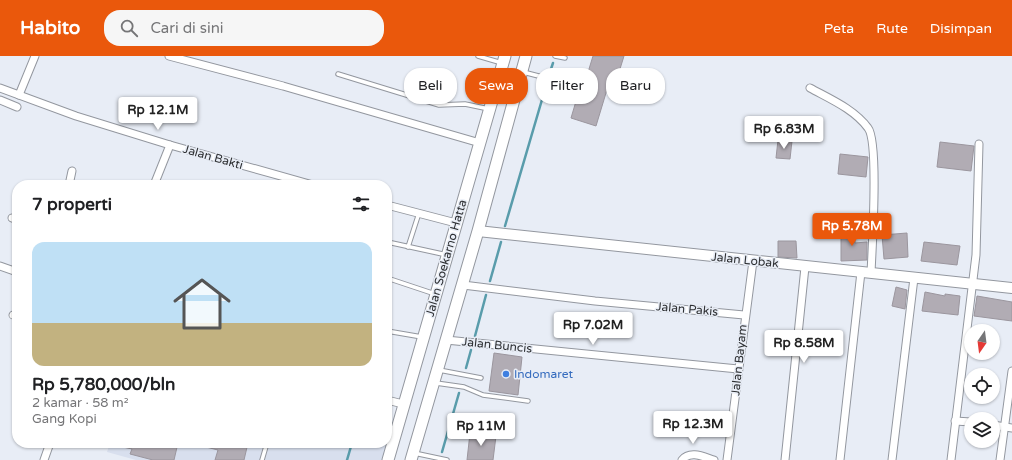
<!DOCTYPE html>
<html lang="id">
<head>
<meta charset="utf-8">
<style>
	:root { --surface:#fff; --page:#f6f6f6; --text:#202124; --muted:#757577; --accent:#ea580c }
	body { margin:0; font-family:"Varela Round",sans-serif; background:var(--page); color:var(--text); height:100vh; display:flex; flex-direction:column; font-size:15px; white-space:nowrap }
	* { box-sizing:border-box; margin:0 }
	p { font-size:13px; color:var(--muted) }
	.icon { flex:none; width:22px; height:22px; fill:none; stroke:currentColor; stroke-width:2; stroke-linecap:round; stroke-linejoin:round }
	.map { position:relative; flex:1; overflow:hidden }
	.panel { position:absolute; left:12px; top:124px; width:380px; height:268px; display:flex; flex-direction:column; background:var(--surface); border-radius:16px; box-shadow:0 1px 3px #0004 }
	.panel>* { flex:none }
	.top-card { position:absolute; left:404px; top:12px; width:380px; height:36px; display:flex; gap:8px }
	.needle { width:26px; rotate:194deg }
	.controls { position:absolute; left:964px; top:268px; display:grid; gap:8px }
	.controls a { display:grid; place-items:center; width:36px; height:36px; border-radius:50%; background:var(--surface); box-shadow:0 1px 3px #0004; font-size:20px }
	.price { position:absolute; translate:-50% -34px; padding:0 9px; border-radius:4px; background:#fff; color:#222; font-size:13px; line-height:26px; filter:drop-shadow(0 1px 2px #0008) }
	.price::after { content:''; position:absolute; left:50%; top:24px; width:12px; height:9px; margin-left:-6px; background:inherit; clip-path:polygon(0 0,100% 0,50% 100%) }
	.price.active { background:var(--accent); color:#fff }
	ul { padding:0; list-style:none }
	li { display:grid; align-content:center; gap:8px; height:212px; padding:0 20px }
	li span { display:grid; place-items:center; height:124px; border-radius:12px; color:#555 }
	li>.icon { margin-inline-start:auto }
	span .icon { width:72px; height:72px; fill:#fffc; stroke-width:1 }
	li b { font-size:17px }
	h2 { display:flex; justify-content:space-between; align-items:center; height:48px; padding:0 20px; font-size:17px }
	.pill { padding:0 14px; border-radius:16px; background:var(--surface); box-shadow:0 1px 3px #0004; font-size:14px; line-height:36px }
	.pill.active { background:var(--accent); color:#fff }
	header { display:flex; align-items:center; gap:24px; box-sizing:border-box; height:56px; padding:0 20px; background:var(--accent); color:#fff }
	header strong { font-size:19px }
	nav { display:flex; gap:22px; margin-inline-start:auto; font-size:14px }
	.search { width:280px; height:36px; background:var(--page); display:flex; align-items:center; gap:10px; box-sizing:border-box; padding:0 14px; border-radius:16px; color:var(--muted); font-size:15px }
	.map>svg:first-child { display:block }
	.built { fill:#d8dfee }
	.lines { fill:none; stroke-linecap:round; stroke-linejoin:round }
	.stream { stroke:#599cab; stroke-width:2.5 }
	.building { fill:#b1acb4; stroke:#9b969e }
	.service-casing { stroke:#93979f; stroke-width:5.5 }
	.minor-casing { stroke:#93979f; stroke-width:9 }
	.secondary-casing { stroke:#93979f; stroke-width:12 }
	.primary-casing { stroke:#93979f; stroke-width:13 }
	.service { stroke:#fff; stroke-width:3.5 }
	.minor { stroke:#fff; stroke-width:7 }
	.secondary { stroke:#fff; stroke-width:10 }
	.primary { stroke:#fff; stroke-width:11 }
	.shop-dot { fill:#3f7fe0; stroke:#e8edf6; stroke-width:1.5 }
	.labels { text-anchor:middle; stroke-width:3; stroke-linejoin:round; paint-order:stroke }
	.street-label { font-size:12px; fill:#2e3033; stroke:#e8edf6 }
	.shop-label { font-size:12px; fill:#366cbe; stroke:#e8edf6; text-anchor:start }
</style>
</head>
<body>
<header>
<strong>Habito</strong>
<div class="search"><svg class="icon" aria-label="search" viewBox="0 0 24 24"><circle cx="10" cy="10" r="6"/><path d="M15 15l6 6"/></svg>Cari di sini</div>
<nav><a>Peta</a><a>Rute</a><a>Disimpan</a></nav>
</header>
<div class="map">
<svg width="1012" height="404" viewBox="0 0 1012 404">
	<rect width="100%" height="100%" fill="#e8edf6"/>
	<path class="built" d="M 387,370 L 393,372 L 383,404 L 136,404 L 107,396 L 110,387 L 387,387 Z"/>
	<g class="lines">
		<g class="stream">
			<path d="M 550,16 L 553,7"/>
			<path d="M 505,170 L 546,30"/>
			<path d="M 490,225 L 501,186"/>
			<path d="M 475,280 L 486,239"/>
			<path d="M 466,312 L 471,294"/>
			<path d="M 442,396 L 459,337"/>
			<path d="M 347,404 L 352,387"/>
		</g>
	</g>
	<g class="building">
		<path d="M 593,0 L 624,0 L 615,29 L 609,27 L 596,70 L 571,62 L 582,25 L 585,26 Z"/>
		<path d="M 778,84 L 792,85 L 790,103 L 776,102 Z"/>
		<path d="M 940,86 L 974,90 L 971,115 L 937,111 Z"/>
		<path d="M 840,98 L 868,101 L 866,121 L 838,118 Z"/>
		<path d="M 841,172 L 855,172 L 855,187 L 867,186 L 867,204 L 841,205 Z"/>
		<path d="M 907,177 L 908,201 L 884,203 L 882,179 Z"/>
		<path d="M 778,185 L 796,185 L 797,202 L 778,201 Z"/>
		<path d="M 924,186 L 960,190 L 957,209 L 921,205 Z"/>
		<path d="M 896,231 L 907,234 L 905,253 L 892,250 Z"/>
		<path d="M 925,236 L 945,240 L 945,238 L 960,240 L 958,259 L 922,255 Z"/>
		<path d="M 977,240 L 1012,246 L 1012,265 L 974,260 Z"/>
		<path d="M 494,297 L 522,301 L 518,339 L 489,335 Z"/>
		<path d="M 470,377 L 496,380 L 493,404 L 467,404 Z"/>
		<path d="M 118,387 L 178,387 L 174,404 L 153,404 L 130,398 L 132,393 L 118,390 Z"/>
		<path d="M 202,387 L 248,387 L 244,404 L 215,404 L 218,394 L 202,390 Z"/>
	</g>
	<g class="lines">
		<g class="service-casing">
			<g id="service">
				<path d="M 478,0 L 502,7"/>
				<path d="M 555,0 L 565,2"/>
				<path d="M 523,16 L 558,25"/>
				<path d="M 338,18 L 439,49 L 465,48 L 489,53"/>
				<path d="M 392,187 L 447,199"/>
				<path d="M 408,191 L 419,157"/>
				<path d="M 387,222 L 435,238"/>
				<path d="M 387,275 L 422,281"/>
				<path d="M 439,314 L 481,322"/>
				<path d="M 436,327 L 464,331 L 483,339 L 528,345"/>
				<path d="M 414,397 L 447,404"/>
				<path d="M 262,404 L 267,387"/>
			</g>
		</g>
		<g class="minor-casing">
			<g id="minor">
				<path d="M 169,0 L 283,30 L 480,87"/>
				<path d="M 0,32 L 76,60 L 170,89 L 313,129"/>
				<path d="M 810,32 C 830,43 854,53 868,72 C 879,86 872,193 871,217"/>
				<path d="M 19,39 L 35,0"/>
				<path d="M 0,44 L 17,51"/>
				<path d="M 69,129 L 72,115"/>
				<path d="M 154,129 L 170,89"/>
				<path d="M 387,149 L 456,167"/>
				<path d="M 12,162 L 17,163"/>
				<path d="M 0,210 L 17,216"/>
				<path d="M 463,229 L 595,245 L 744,259"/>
				<path d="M 13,259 L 17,260"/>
				<path d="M 446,284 L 738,313"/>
				<path d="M 387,344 L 403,348"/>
				<path d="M 955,365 L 971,366"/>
				<path d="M 993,369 L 1012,372"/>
				<path d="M 44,404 L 50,387"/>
				<path d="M 682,404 C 690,394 704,401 714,404"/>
				<path d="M 727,404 L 753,205"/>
				<path d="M 785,404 L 805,211"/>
				<path d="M 840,404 L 861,216"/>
				<path d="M 892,404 L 914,222"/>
				<path d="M 951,404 L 976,199 L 979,88"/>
				<path d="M 1000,404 L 1012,315"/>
			</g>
		</g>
		<g class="secondary-casing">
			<path id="secondary" d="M 478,175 L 1012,232"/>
		</g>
		<g class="primary-casing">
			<g id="primary">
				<path d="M 388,404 L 505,0"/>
				<path d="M 411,404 L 478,175 L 526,0"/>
			</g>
		</g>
		<use href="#service" class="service"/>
		<use href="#minor" class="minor"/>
		<use href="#secondary" class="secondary"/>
		<use href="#primary" class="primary"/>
	</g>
	<circle class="shop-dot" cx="506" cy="318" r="4"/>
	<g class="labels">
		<g class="street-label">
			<text transform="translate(213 101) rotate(16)" y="4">Jalan Bakti</text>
			<text transform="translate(446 202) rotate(-74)" y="4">Jalan Soekarno Hatta</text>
			<text transform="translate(745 204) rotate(6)" y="4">Jalan Lobak</text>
			<text transform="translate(687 253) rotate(5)" y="4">Jalan Pakis</text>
			<text transform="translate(497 289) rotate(6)" y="4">Jalan Buncis</text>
			<text transform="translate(739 304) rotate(-84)" y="4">Jalan Bayam</text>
		</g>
		<g class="shop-label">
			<text x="514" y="322">Indomaret</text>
		</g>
	</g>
</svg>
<div class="controls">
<a><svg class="needle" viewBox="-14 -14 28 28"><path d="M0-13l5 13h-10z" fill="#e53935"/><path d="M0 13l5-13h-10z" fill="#757577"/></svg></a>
<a><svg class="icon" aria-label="locate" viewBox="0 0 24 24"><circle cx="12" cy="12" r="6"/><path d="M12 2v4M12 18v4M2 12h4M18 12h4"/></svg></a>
<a><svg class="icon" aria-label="layers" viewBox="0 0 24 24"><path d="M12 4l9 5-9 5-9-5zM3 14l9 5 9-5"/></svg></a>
</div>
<b class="price" style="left:158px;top:75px">Rp 12.1M</b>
<b class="price" style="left:784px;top:94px">Rp 6.83M</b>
<b class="price active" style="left:852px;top:191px">Rp 5.78M</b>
<b class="price" style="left:593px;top:290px">Rp 7.02M</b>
<b class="price" style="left:804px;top:308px">Rp 8.58M</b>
<b class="price" style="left:693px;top:389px">Rp 12.3M</b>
<b class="price" style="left:481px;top:391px">Rp 11M</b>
<div class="top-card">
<a class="pill">Beli</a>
<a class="pill active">Sewa</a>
<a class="pill">Filter</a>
<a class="pill">Baru</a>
</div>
<section class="panel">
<h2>7 properti<svg class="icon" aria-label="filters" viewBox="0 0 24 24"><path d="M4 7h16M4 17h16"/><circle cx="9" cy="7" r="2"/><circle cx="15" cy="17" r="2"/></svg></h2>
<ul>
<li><span style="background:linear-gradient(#bfe0f5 65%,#c2b280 0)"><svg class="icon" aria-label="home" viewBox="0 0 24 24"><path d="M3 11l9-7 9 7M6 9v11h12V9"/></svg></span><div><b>Rp 5,780,000/bln</b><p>2 kamar · 58 m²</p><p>Gang Kopi</p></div></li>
</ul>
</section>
</div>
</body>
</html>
